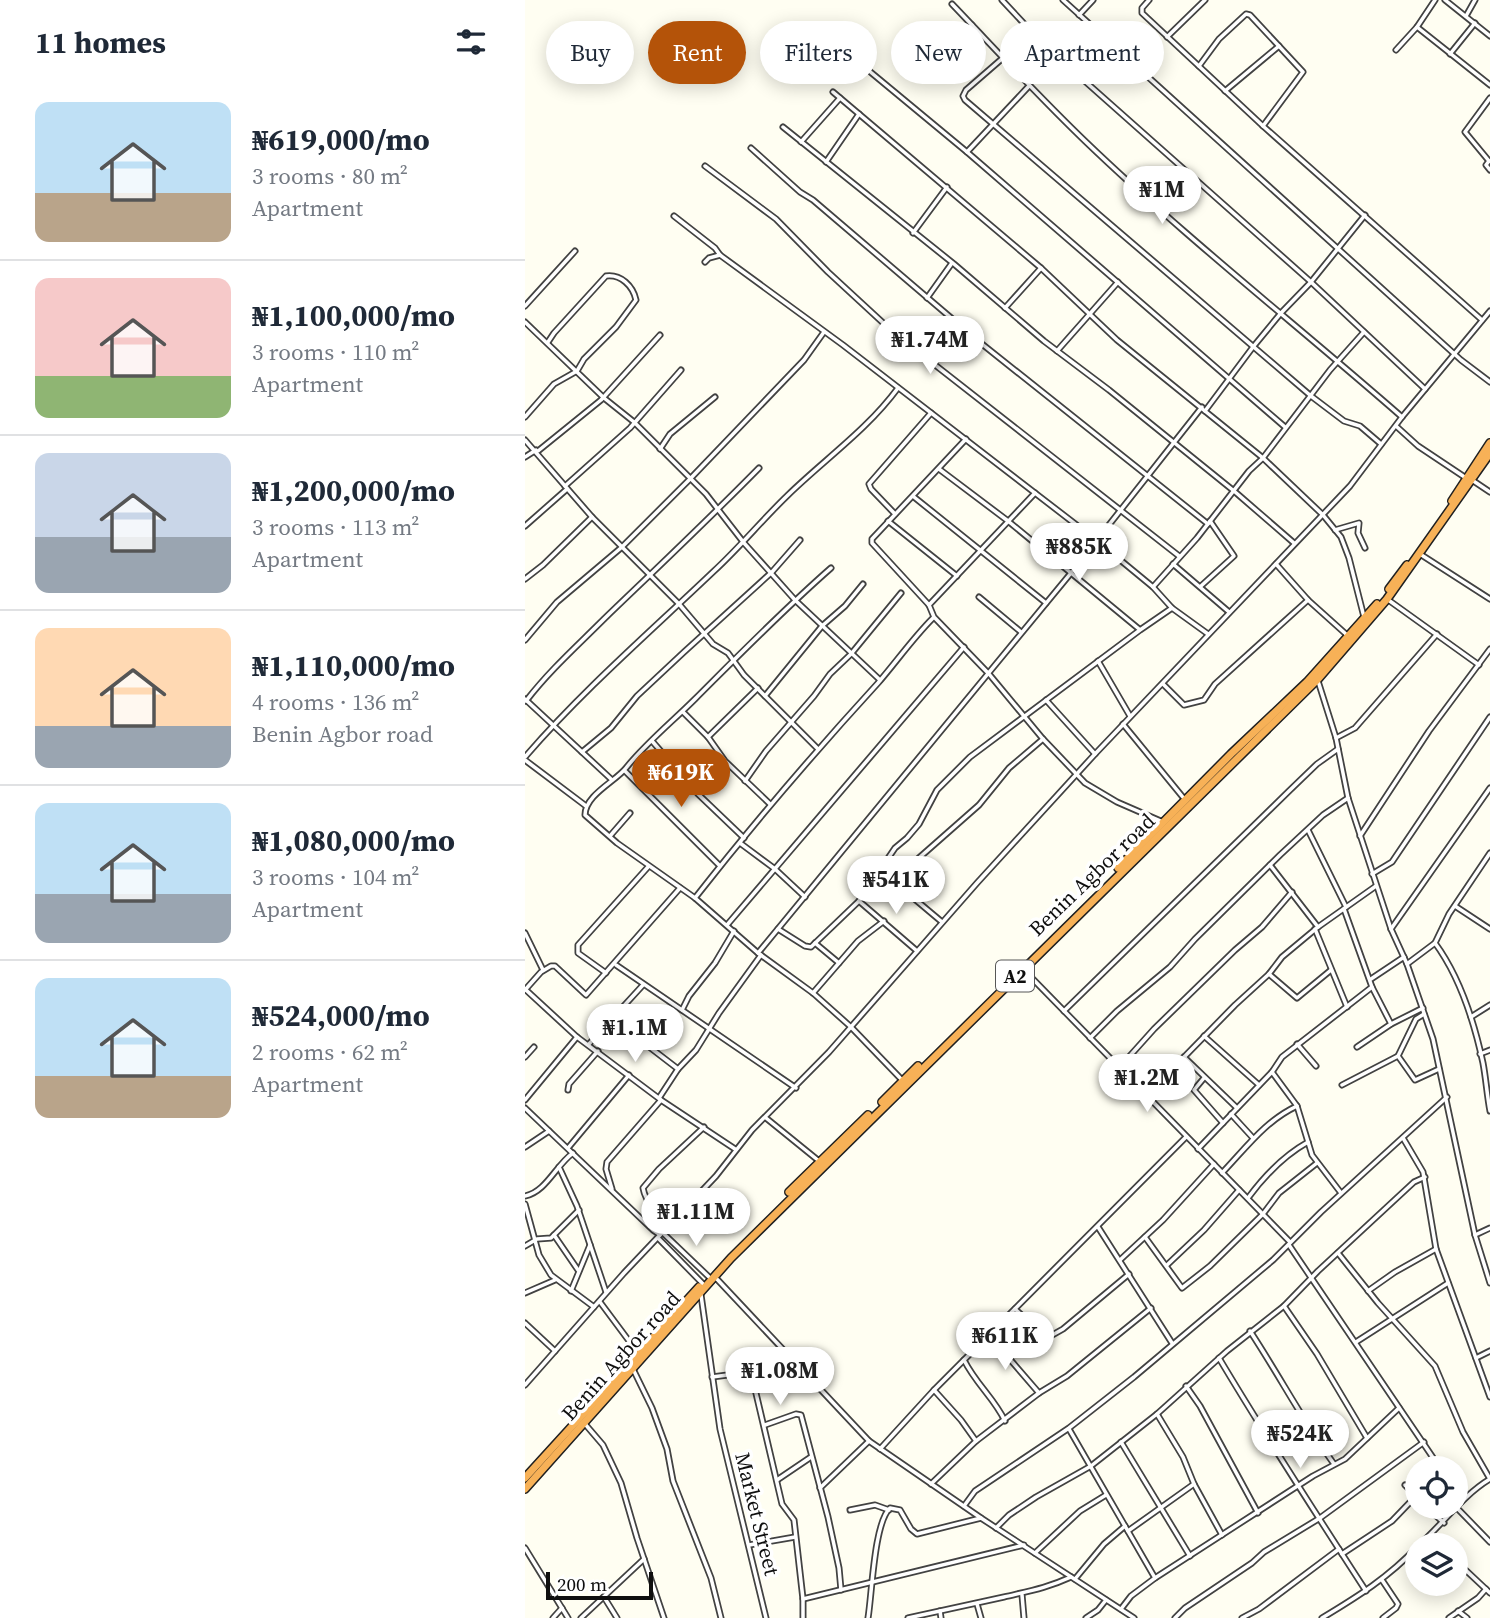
<!DOCTYPE html>
<html lang="en">
<head>
<meta charset="utf-8">
<style>
	:root { --surface:#fff; --page:#f2f2f3; --text:#1f2937; --muted:#747a83; --line:#e0e1e3; --accent:#b45309 }
	body { margin:0; font-family:"Source Serif 4",serif; background:var(--page); color:var(--text); height:100vh; display:flex; flex-direction:column; font-size:26px; white-space:nowrap }
	* { box-sizing:border-box; margin:0 }
	p { font-size:23px; color:var(--muted) }
	.icon { flex:none; width:38px; height:38px; fill:none; stroke:currentColor; stroke-width:2; stroke-linecap:round; stroke-linejoin:round }
	.map { position:relative; flex:1; overflow:hidden }
	.panel { display:flex; flex-direction:column; background:var(--surface); width:525px }
	.panel>* { flex:none }
	.banner { position:absolute; left:21px; top:21px; width:665px; height:63px; display:flex; gap:14px }
	.controls { position:absolute; left:880px; top:1456px; display:grid; gap:14px }
	.controls a { display:grid; place-items:center; width:63px; height:63px; border-radius:50%; background:var(--surface); box-shadow:0 4px 18px #0003; font-size:35px }
	.scale { position:absolute; left:21px; bottom:18px; width:107px; box-sizing:border-box; padding-left:7px; border:4px solid #0f0f0f; border-top:0; font-size:19px; line-height:24px; white-space:nowrap; color:#0f0f0f; -webkit-text-stroke:5px #fff; paint-order:stroke }
	.price { position:absolute; translate:-50% -60px; padding:0 16px; border-radius:24px; background:#fff; color:#222; font-size:23px; line-height:46px; filter:drop-shadow(0 2px 4px #0008) }
	.price::after { content:''; position:absolute; left:50%; top:42px; width:21px; height:16px; margin-left:-10px; background:inherit; clip-path:polygon(0 0,100% 0,50% 100%) }
	.price.selected { background:var(--accent); color:#fff }
	ul { padding:0; list-style:none }
	li { display:flex; align-items:center; gap:21px; height:175px; padding:0 35px }
	li+li { border-top:2px solid var(--line) }
	li span { display:grid; place-items:center; flex:none; width:196px; height:140px; border-radius:14px; color:#555 }
	li>.icon { margin-inline-start:auto }
	span .icon { width:84px; height:84px; fill:#fffc; stroke-width:1 }
	li b { font-size:30px }
	h2 { display:flex; justify-content:space-between; align-items:center; height:84px; padding:0 35px; font-size:30px }
	.chip { padding:0 24px; border-radius:32px; background:var(--surface); box-shadow:0 4px 18px #0003; font-size:24px; line-height:63px }
	.chip.selected { background:var(--accent); color:#fff }
	main { display:flex; flex:1; min-height:0 }
	.map>svg:first-child { display:block }
	.lines { fill:none; stroke-linecap:round; stroke-linejoin:round }
	.street-casing { stroke:#424242; stroke-width:7 }
	.highway-casing { stroke:#202020; stroke-width:10 }
	.street { stroke:#fff; stroke-width:3.5 }
	.highway { stroke:#f7b157; stroke-width:7 }
	.labels { text-anchor:middle; stroke-width:7; stroke-linejoin:round; paint-order:stroke }
	.shield { fill:#fff; stroke:#575757; stroke-width:2 }
	.shield-label { font-size:19px; font-weight:bold; fill:#0f0f0f }
	.street-label { font-size:21px; fill:#0f0f0f; stroke:#fff }
</style>
</head>
<body>
<main>
<section class="panel">
<h2>11 homes<svg class="icon" aria-label="filters" viewBox="0 0 24 24"><path d="M4 7h16M4 17h16"/><circle cx="9" cy="7" r="2"/><circle cx="15" cy="17" r="2"/></svg></h2>
<ul>
<li><span style="background:linear-gradient(#bfe0f5 65%,#b9a48a 0)"><svg class="icon" aria-label="home" viewBox="0 0 24 24"><path d="M3 11l9-7 9 7M6 9v11h12V9"/></svg></span><div><b>₦619,000/mo</b><p>3 rooms · 80 m²</p><p>Apartment</p></div></li>
<li><span style="background:linear-gradient(#f6c9c9 70%,#8fb573 0)"><svg class="icon" aria-label="home" viewBox="0 0 24 24"><path d="M3 11l9-7 9 7M6 9v11h12V9"/></svg></span><div><b>₦1,100,000/mo</b><p>3 rooms · 110 m²</p><p>Apartment</p></div></li>
<li><span style="background:linear-gradient(#c9d6e8 60%,#9aa5b1 0)"><svg class="icon" aria-label="home" viewBox="0 0 24 24"><path d="M3 11l9-7 9 7M6 9v11h12V9"/></svg></span><div><b>₦1,200,000/mo</b><p>3 rooms · 113 m²</p><p>Apartment</p></div></li>
<li><span style="background:linear-gradient(#ffd9b3 70%,#9aa5b1 0)"><svg class="icon" aria-label="home" viewBox="0 0 24 24"><path d="M3 11l9-7 9 7M6 9v11h12V9"/></svg></span><div><b>₦1,110,000/mo</b><p>4 rooms · 136 m²</p><p>Benin Agbor road</p></div></li>
<li><span style="background:linear-gradient(#bfe0f5 65%,#9aa5b1 0)"><svg class="icon" aria-label="home" viewBox="0 0 24 24"><path d="M3 11l9-7 9 7M6 9v11h12V9"/></svg></span><div><b>₦1,080,000/mo</b><p>3 rooms · 104 m²</p><p>Apartment</p></div></li>
<li><span style="background:linear-gradient(#bfe0f5 70%,#b9a48a 0)"><svg class="icon" aria-label="home" viewBox="0 0 24 24"><path d="M3 11l9-7 9 7M6 9v11h12V9"/></svg></span><div><b>₦524,000/mo</b><p>2 rooms · 62 m²</p><p>Apartment</p></div></li>
</ul>
</section>
<div class="map">
<svg width="965" height="1618" viewBox="0 0 965 1618">
	<rect width="100%" height="100%" fill="#fffef2"/>
	<g class="lines">
		<g class="street-casing">
			<g id="street">
				<path d="M 477,0 L 518,44 L 786,282 L 900,389"/>
				<path d="M 538,0 L 936,360 L 965,382"/>
				<path d="M 624,0 L 617,8 L 617,13 L 738,126 L 957,320"/>
				<path d="M 920,0 L 965,36"/>
				<path d="M 427,4 C 471,50 514,97 560,141 C 661,238 772,325 877,417"/>
				<path d="M 554,15 L 568,0"/>
				<path d="M 941,16 L 950,0"/>
				<path d="M 892,27 L 965,85"/>
				<path d="M 642,37 L 680,0"/>
				<path d="M 871,50 L 892,27 L 910,0"/>
				<path d="M 390,54 L 403,63 L 412,62 L 447,25"/>
				<path d="M 925,54 L 950,23"/>
				<path d="M 479,57 L 441,90 L 438,96 L 440,100 L 786,396 L 819,421 L 835,426 L 856,444"/>
				<path d="M 337,65 L 442,152 L 760,427"/>
				<path d="M 674,66 L 694,39 L 721,14 L 725,15 L 778,72 L 738,126"/>
				<path d="M 700,91 L 754,46"/>
				<path d="M 308,92 L 516,268 L 592,340 L 738,458 L 798,515 L 816,537 L 824,558 L 839,617"/>
				<path d="M 258,127 L 429,264 L 519,341 L 584,390 L 709,491 L 769,543"/>
				<path d="M 276,142 L 315,98"/>
				<path d="M 226,148 L 275,192 L 288,200 L 452,340 L 683,524"/>
				<path d="M 442,152 L 504,86"/>
				<path d="M 964,161 L 940,132 L 965,98"/>
				<path d="M 964,161 L 961,165 L 965,170"/>
				<path d="M 301,162 L 334,114"/>
				<path d="M 180,166 L 251,219 L 303,272 L 368,332 L 654,556"/>
				<path d="M 149,216 L 190,248 L 195,255 L 318,345 L 571,540 L 628,587 L 647,608 L 683,634"/>
				<path d="M 388,233 L 422,187"/>
				<path d="M 180,262 L 184,258 L 195,255"/>
				<path d="M 402,298 L 427,263"/>
				<path d="M 0,306 L 50,251"/>
				<path d="M 480,308 L 516,268"/>
				<path d="M 0,322 L 79,398 L 109,422 L 181,494 L 219,543 L 270,600 L 355,680"/>
				<path d="M 532,351 L 593,282"/>
				<path d="M 680,411 L 728,347 L 756,313 L 786,282 L 840,215"/>
				<path d="M 0,417 L 29,384 L 52,371 L 59,359 L 91,327 L 111,300 C 108,286 96,274 81,276 L 29,333 L 23,342"/>
				<path d="M 871,426 L 893,446 L 941,478"/>
				<path d="M 441,439 L 347,539 L 347,543 L 404,605 L 409,617 L 464,674 L 518,739 L 560,783 L 592,802 L 638,822"/>
				<path d="M 0,440 L 67,517 L 154,604 L 188,644 L 203,653 L 219,675 L 293,749"/>
				<path d="M 135,449 L 145,434 L 190,397"/>
				<path d="M 13,451 L 76,400 L 135,335"/>
				<path d="M 0,457 L 11,450"/>
				<path d="M 414,469 L 483,521 L 614,629"/>
				<path d="M 947,480 L 965,492"/>
				<path d="M 40,486 L 105,428 L 156,370"/>
				<path d="M 389,497 L 521,603"/>
				<path d="M 370,514 L 346,489 L 344,484 L 406,413"/>
				<path d="M 363,521 L 432,576"/>
				<path d="M 0,526 L 42,489"/>
				<path d="M 810,530 L 834,523 L 833,533 L 840,548"/>
				<path d="M 895,554 L 965,599"/>
				<path d="M 648,564 L 704,612"/>
				<path d="M 751,564 L 783,600 L 822,635"/>
				<path d="M 306,568 C 258,610 215,654 170,699 C 147,722 121,743 101,768 C 91,781 60,795 60,815 L 92,843 L 170,898 L 233,953 L 288,993 L 326,1027 L 378,1081"/>
				<path d="M 0,579 L 18,565 L 67,517"/>
				<path d="M 676,586 L 709,556 L 685,521"/>
				<path d="M 628,587 L 672,538 L 724,471 L 738,458 L 805,370 L 839,332"/>
				<path d="M 454,597 L 496,632"/>
				<path d="M 862,599 L 954,665"/>
				<path d="M 404,605 L 510,493"/>
				<path d="M 0,640 L 32,602 L 97,547 L 165,479 L 279,360 L 299,332"/>
				<path d="M 573,661 L 605,716"/>
				<path d="M 793,681 L 811,738 L 823,798 L 866,929 L 882,964 L 908,1039 L 950,1235 L 965,1283"/>
				<path d="M 638,684 L 659,705 L 679,700 L 690,684 L 783,600"/>
				<path d="M 240,696 L 297,626 L 320,606 L 338,584"/>
				<path d="M 0,699 L 86,779"/>
				<path d="M 521,700 L 570,754"/>
				<path d="M 1,701 C 25,670 52,646 79,619 C 131,569 183,520 234,468"/>
				<path d="M 158,712 L 183,737 L 200,761 L 245,804"/>
				<path d="M 598,724 L 661,801"/>
				<path d="M 183,737 L 233,688"/>
				<path d="M 811,738 L 830,728 L 912,634"/>
				<path d="M 127,741 L 173,794 L 219,838"/>
				<path d="M 57,752 L 86,728 L 112,696 L 159,652 L 247,572 L 275,540"/>
				<path d="M 0,757 C 58,690 125,632 189,571 C 215,547 237,520 263,495 C 300,459 342,430 373,388"/>
				<path d="M 0,760 L 61,806"/>
				<path d="M 100,771 L 195,866"/>
				<path d="M 220,781 L 241,751 L 289,696 L 305,674 L 326,654 L 376,593"/>
				<path d="M 783,830 L 821,907"/>
				<path d="M 85,836 L 105,813"/>
				<path d="M 835,836 L 904,731 L 965,649"/>
				<path d="M 215,843 L 250,869 L 280,897"/>
				<path d="M 745,865 L 793,927"/>
				<path d="M 847,874 L 867,862 L 965,717"/>
				<path d="M 170,898 C 228,824 289,753 353,683 C 372,661 388,638 408,618"/>
				<path d="M 334,901 L 392,951"/>
				<path d="M 930,906 L 965,929"/>
				<path d="M 417,922 L 373,885 L 378,872 L 454,805 L 484,768 L 518,739"/>
				<path d="M 202,925 L 439,647"/>
				<path d="M 253,929 L 280,946 L 286,947 L 334,901 L 370,848 L 382,838 L 394,824 L 412,790 L 445,757 L 615,630 L 647,608"/>
				<path d="M 790,929 L 822,1007"/>
				<path d="M 866,929 L 965,788"/>
				<path d="M 0,933 L 18,970"/>
				<path d="M 290,943 L 314,963"/>
				<path d="M 910,943 C 935,977 949,1021 958,1063 C 961,1079 962,1095 965,1111"/>
				<path d="M 233,953 L 546,573 L 677,407"/>
				<path d="M 882,964 L 910,943 L 924,914 L 965,853"/>
				<path d="M 91,965 L 271,1088"/>
				<path d="M 499,970 L 765,1242"/>
				<path d="M 81,973 L 53,953 L 53,945 L 123,867"/>
				<path d="M 744,974 L 772,998 L 806,970"/>
				<path d="M 846,979 L 879,957"/>
				<path d="M 847,987 L 866,1024"/>
				<path d="M 0,989 L 52,1037 L 136,1100 L 210,1149"/>
				<path d="M 0,990 L 16,972 L 26,966 L 30,966 L 61,995 L 155,888"/>
				<path d="M 288,993 L 333,941 L 359,921"/>
				<path d="M 157,1010 L 164,996 L 190,963 L 209,931"/>
				<path d="M 539,1011 L 764,791 L 792,764 L 813,749"/>
				<path d="M 946,1017 L 965,1005"/>
				<path d="M 88,1019 L 153,1069"/>
				<path d="M 679,1036 L 734,1085"/>
				<path d="M 565,1038 L 592,1011 L 645,967 L 670,939 L 755,855 L 798,815 L 823,798"/>
				<path d="M 64,1044 L 118,985"/>
				<path d="M 772,1044 L 791,1066"/>
				<path d="M 832,1047 L 866,1024 L 898,1008"/>
				<path d="M 955,1054 L 965,1050"/>
				<path d="M 873,1056 L 890,1080 L 914,1069"/>
				<path d="M 0,1057 L 9,1047"/>
				<path d="M 659,1057 L 712,1108"/>
				<path d="M 594,1068 L 629,1029 L 710,950 L 737,927 L 767,892"/>
				<path d="M 747,1072 L 772,1106 L 787,1155 L 816,1193"/>
				<path d="M 679,1078 L 669,1090 L 698,1123"/>
				<path d="M 817,1085 L 873,1056 L 891,1019 L 899,1014"/>
				<path d="M 43,1090 L 44,1084 L 73,1051"/>
				<path d="M 621,1096 L 710,1005 L 744,974 L 757,957 L 793,927 L 851,886"/>
				<path d="M 134,1098 L 153,1069 L 171,1050 L 194,1013 L 236,955"/>
				<path d="M 0,1100 L 52,1037"/>
				<path d="M 0,1108 L 128,1230 L 134,1234 L 138,1233 L 185,1278"/>
				<path d="M 706,1114 L 728,1138"/>
				<path d="M 241,1118 L 294,1161"/>
				<path d="M 878,1138 L 898,1172 L 911,1249 L 965,1397"/>
				<path d="M 0,1147 L 24,1131"/>
				<path d="M 43,1148 L 104,1075"/>
				<path d="M 673,1149 L 747,1072 L 757,1057 L 847,987 L 819,909"/>
				<path d="M 34,1167 L 52,1206 L 81,1292"/>
				<path d="M 697,1173 C 721,1148 740,1121 772,1106"/>
				<path d="M 87,1189 L 81,1169 L 82,1162 L 136,1100"/>
				<path d="M 0,1196 C 21,1192 31,1165 48,1153"/>
				<path d="M 723,1198 C 740,1175 758,1156 783,1142"/>
				<path d="M 0,1204 L 14,1255 L 26,1275 L 69,1307"/>
				<path d="M 130,1212 L 140,1231"/>
				<path d="M 147,1224 C 135,1215 121,1205 118,1188 L 134,1169 L 179,1127"/>
				<path d="M 573,1227 L 647,1343"/>
				<path d="M 29,1235 L 53,1270"/>
				<path d="M 950,1235 L 965,1228"/>
				<path d="M 620,1237 L 657,1288 L 685,1266 L 738,1214 L 754,1193 L 792,1163"/>
				<path d="M 134,1239 L 180,1286"/>
				<path d="M 764,1245 L 915,1468"/>
				<path d="M 0,1246 L 12,1239 L 26,1238 L 54,1210"/>
				<path d="M 813,1253 L 853,1303 L 910,1366 L 938,1432 L 965,1479"/>
				<path d="M 595,1260 L 638,1220 L 689,1164"/>
				<path d="M 642,1265 L 679,1230 L 714,1190"/>
				<path d="M 190,1277 L 344,1441 L 456,1518 L 609,1618"/>
				<path d="M 46,1291 L 65,1245"/>
				<path d="M 843,1291 L 870,1272 L 911,1249"/>
				<path d="M 0,1293 L 30,1280"/>
				<path d="M 176,1295 L 195,1429 L 241,1618"/>
				<path d="M 75,1302 L 113,1353"/>
				<path d="M 759,1306 L 792,1354 L 842,1438"/>
				<path d="M 490,1309 L 522,1338 L 538,1329 L 604,1274"/>
				<path d="M 0,1323 L 30,1351"/>
				<path d="M 725,1331 C 754,1375 778,1421 809,1464"/>
				<path d="M 464,1335 L 514,1393"/>
				<path d="M 831,1342 L 923,1283"/>
				<path d="M 694,1358 C 741,1437 791,1514 841,1591"/>
				<path d="M 951,1358 L 965,1351"/>
				<path d="M 439,1360 C 451,1384 469,1398 480,1421"/>
				<path d="M 108,1369 L 127,1408 L 142,1449 L 148,1481 L 186,1578 L 196,1618"/>
				<path d="M 226,1372 L 257,1504 L 269,1520 L 278,1599 L 278,1618"/>
				<path d="M 187,1377 L 226,1372 L 238,1365"/>
				<path d="M 0,1385 L 99,1273 L 191,1176 L 227,1130 L 304,1052 L 452,883 L 570,754 L 825,486 L 877,417 L 965,311"/>
				<path d="M 661,1386 L 675,1406 L 733,1513"/>
				<path d="M 409,1390 L 436,1420 L 451,1441"/>
				<path d="M 632,1414 L 658,1457 L 669,1484 L 697,1535"/>
				<path d="M 60,1424 L 78,1445 L 96,1483 L 112,1538 L 139,1618"/>
				<path d="M 240,1425 L 271,1414 L 276,1415 L 303,1517 L 314,1568 L 316,1590"/>
				<path d="M 544,1429 L 630,1578 L 788,1476 L 820,1459 L 874,1408"/>
				<path d="M 596,1442 L 665,1556"/>
				<path d="M 355,1449 L 409,1390 L 661,1137"/>
				<path d="M 252,1480 L 286,1457"/>
				<path d="M 406,1484 L 451,1441 L 514,1393 L 542,1376 L 626,1308"/>
				<path d="M 880,1485 L 891,1496"/>
				<path d="M 295,1488 L 344,1441"/>
				<path d="M 931,1493 L 936,1502"/>
				<path d="M 439,1506 L 450,1491 L 544,1428 L 609,1377 L 748,1260 L 796,1212 L 922,1097"/>
				<path d="M 901,1507 L 919,1523"/>
				<path d="M 931,1507 L 965,1542"/>
				<path d="M 325,1510 L 350,1505 L 364,1510"/>
				<path d="M 471,1528 L 484,1515 L 511,1497 L 566,1466 L 632,1414 L 702,1351 L 759,1306 L 793,1271 L 889,1182 L 900,1177"/>
				<path d="M 603,1531 L 669,1484"/>
				<path d="M 907,1534 L 917,1545"/>
				<path d="M 224,1545 L 270,1537"/>
				<path d="M 894,1545 C 918,1524 938,1495 965,1479"/>
				<path d="M 0,1548 L 43,1618"/>
				<path d="M 510,1553 L 555,1511 L 581,1495"/>
				<path d="M 817,1554 L 867,1521 L 891,1496"/>
				<path d="M 931,1561 L 965,1593"/>
				<path d="M 550,1579 L 579,1544 L 600,1526"/>
				<path d="M 857,1580 L 873,1604 L 871,1608 L 858,1618"/>
				<path d="M 497,1595 L 499,1618"/>
				<path d="M 79,1597 L 92,1618"/>
				<path d="M 278,1599 L 499,1545"/>
				<path d="M 452,1604 L 456,1618"/>
				<path d="M 596,1609 L 606,1596 L 630,1578"/>
				<path d="M 415,1611 L 416,1618"/>
				<path d="M 933,1611 L 942,1618"/>
				<path d="M 28,1618 L 37,1608"/>
				<path d="M 56,1618 L 119,1559"/>
				<path d="M 343,1618 C 347,1594 349,1523 365,1508 L 375,1510 L 386,1529 L 392,1534 L 456,1518"/>
				<path d="M 383,1618 C 415,1611 447,1604 479,1597 C 504,1591 522,1588 546,1577"/>
				<path d="M 561,1618 L 573,1610 L 581,1600"/>
				<path d="M 650,1618 L 660,1608 L 727,1563 L 739,1552 L 795,1518 L 899,1442"/>
				<path d="M 717,1618 L 734,1609 L 814,1549"/>
				<path d="M 797,1618 C 832,1597 864,1577 892,1547"/>
				<path d="M 924,1618 L 953,1598 L 961,1589"/>
			</g>
		</g>
		<g class="highway-casing">
			<g id="highway">
				<path d="M 927,501 L 965,443"/>
				<path d="M 864,589 L 882,565"/>
				<path d="M 593,868 L 706,754 L 782,682 L 852,604"/>
				<path d="M 357,1102 L 393,1066"/>
				<path d="M 264,1192 L 343,1115"/>
				<path d="M 0,1478 L 174,1287"/>
				<path d="M 0,1489 L 206,1258 L 793,679 L 862,599 L 965,453"/>
			</g>
		</g>
		<use href="#street" class="street"/>
		<use href="#highway" class="highway"/>
	</g>
	<g class="labels">
		<rect class="shield" x="471" y="960.5" width="38" height="31" rx="5"/>
		<g class="shield-label">
			<text x="490" y="983">A2</text>
		</g>
		<g class="street-label">
			<text transform="translate(567 875) rotate(-44)" y="7">Benin Agbor road</text>
			<text transform="translate(96 1356) rotate(-48)" y="7">Benin Agbor road</text>
			<text transform="translate(232 1514) rotate(76)" y="7">Market Street</text>
		</g>
	</g>
</svg>
<div class="controls">
<a><svg class="icon" aria-label="locate" viewBox="0 0 24 24"><circle cx="12" cy="12" r="6"/><path d="M12 2v4M12 18v4M2 12h4M18 12h4"/></svg></a>
<a><svg class="icon" aria-label="layers" viewBox="0 0 24 24"><path d="M12 4l9 5-9 5-9-5zM3 14l9 5 9-5"/></svg></a>
</div>
<div class="scale">200 m</div>
<b class="price" style="left:637px;top:226px">₦1M</b>
<b class="price" style="left:405px;top:376px">₦1.74M</b>
<b class="price" style="left:554px;top:583px">₦885K</b>
<b class="price selected" style="left:156px;top:809px">₦619K</b>
<b class="price" style="left:371px;top:916px">₦541K</b>
<b class="price" style="left:110px;top:1064px">₦1.1M</b>
<b class="price" style="left:622px;top:1114px">₦1.2M</b>
<b class="price" style="left:171px;top:1248px">₦1.11M</b>
<b class="price" style="left:480px;top:1372px">₦611K</b>
<b class="price" style="left:255px;top:1407px">₦1.08M</b>
<b class="price" style="left:775px;top:1470px">₦524K</b>
<div class="banner">
<a class="chip">Buy</a>
<a class="chip selected">Rent</a>
<a class="chip">Filters</a>
<a class="chip">New</a>
<a class="chip">Apartment</a>
</div>
</div>
</main>
</body>
</html>
